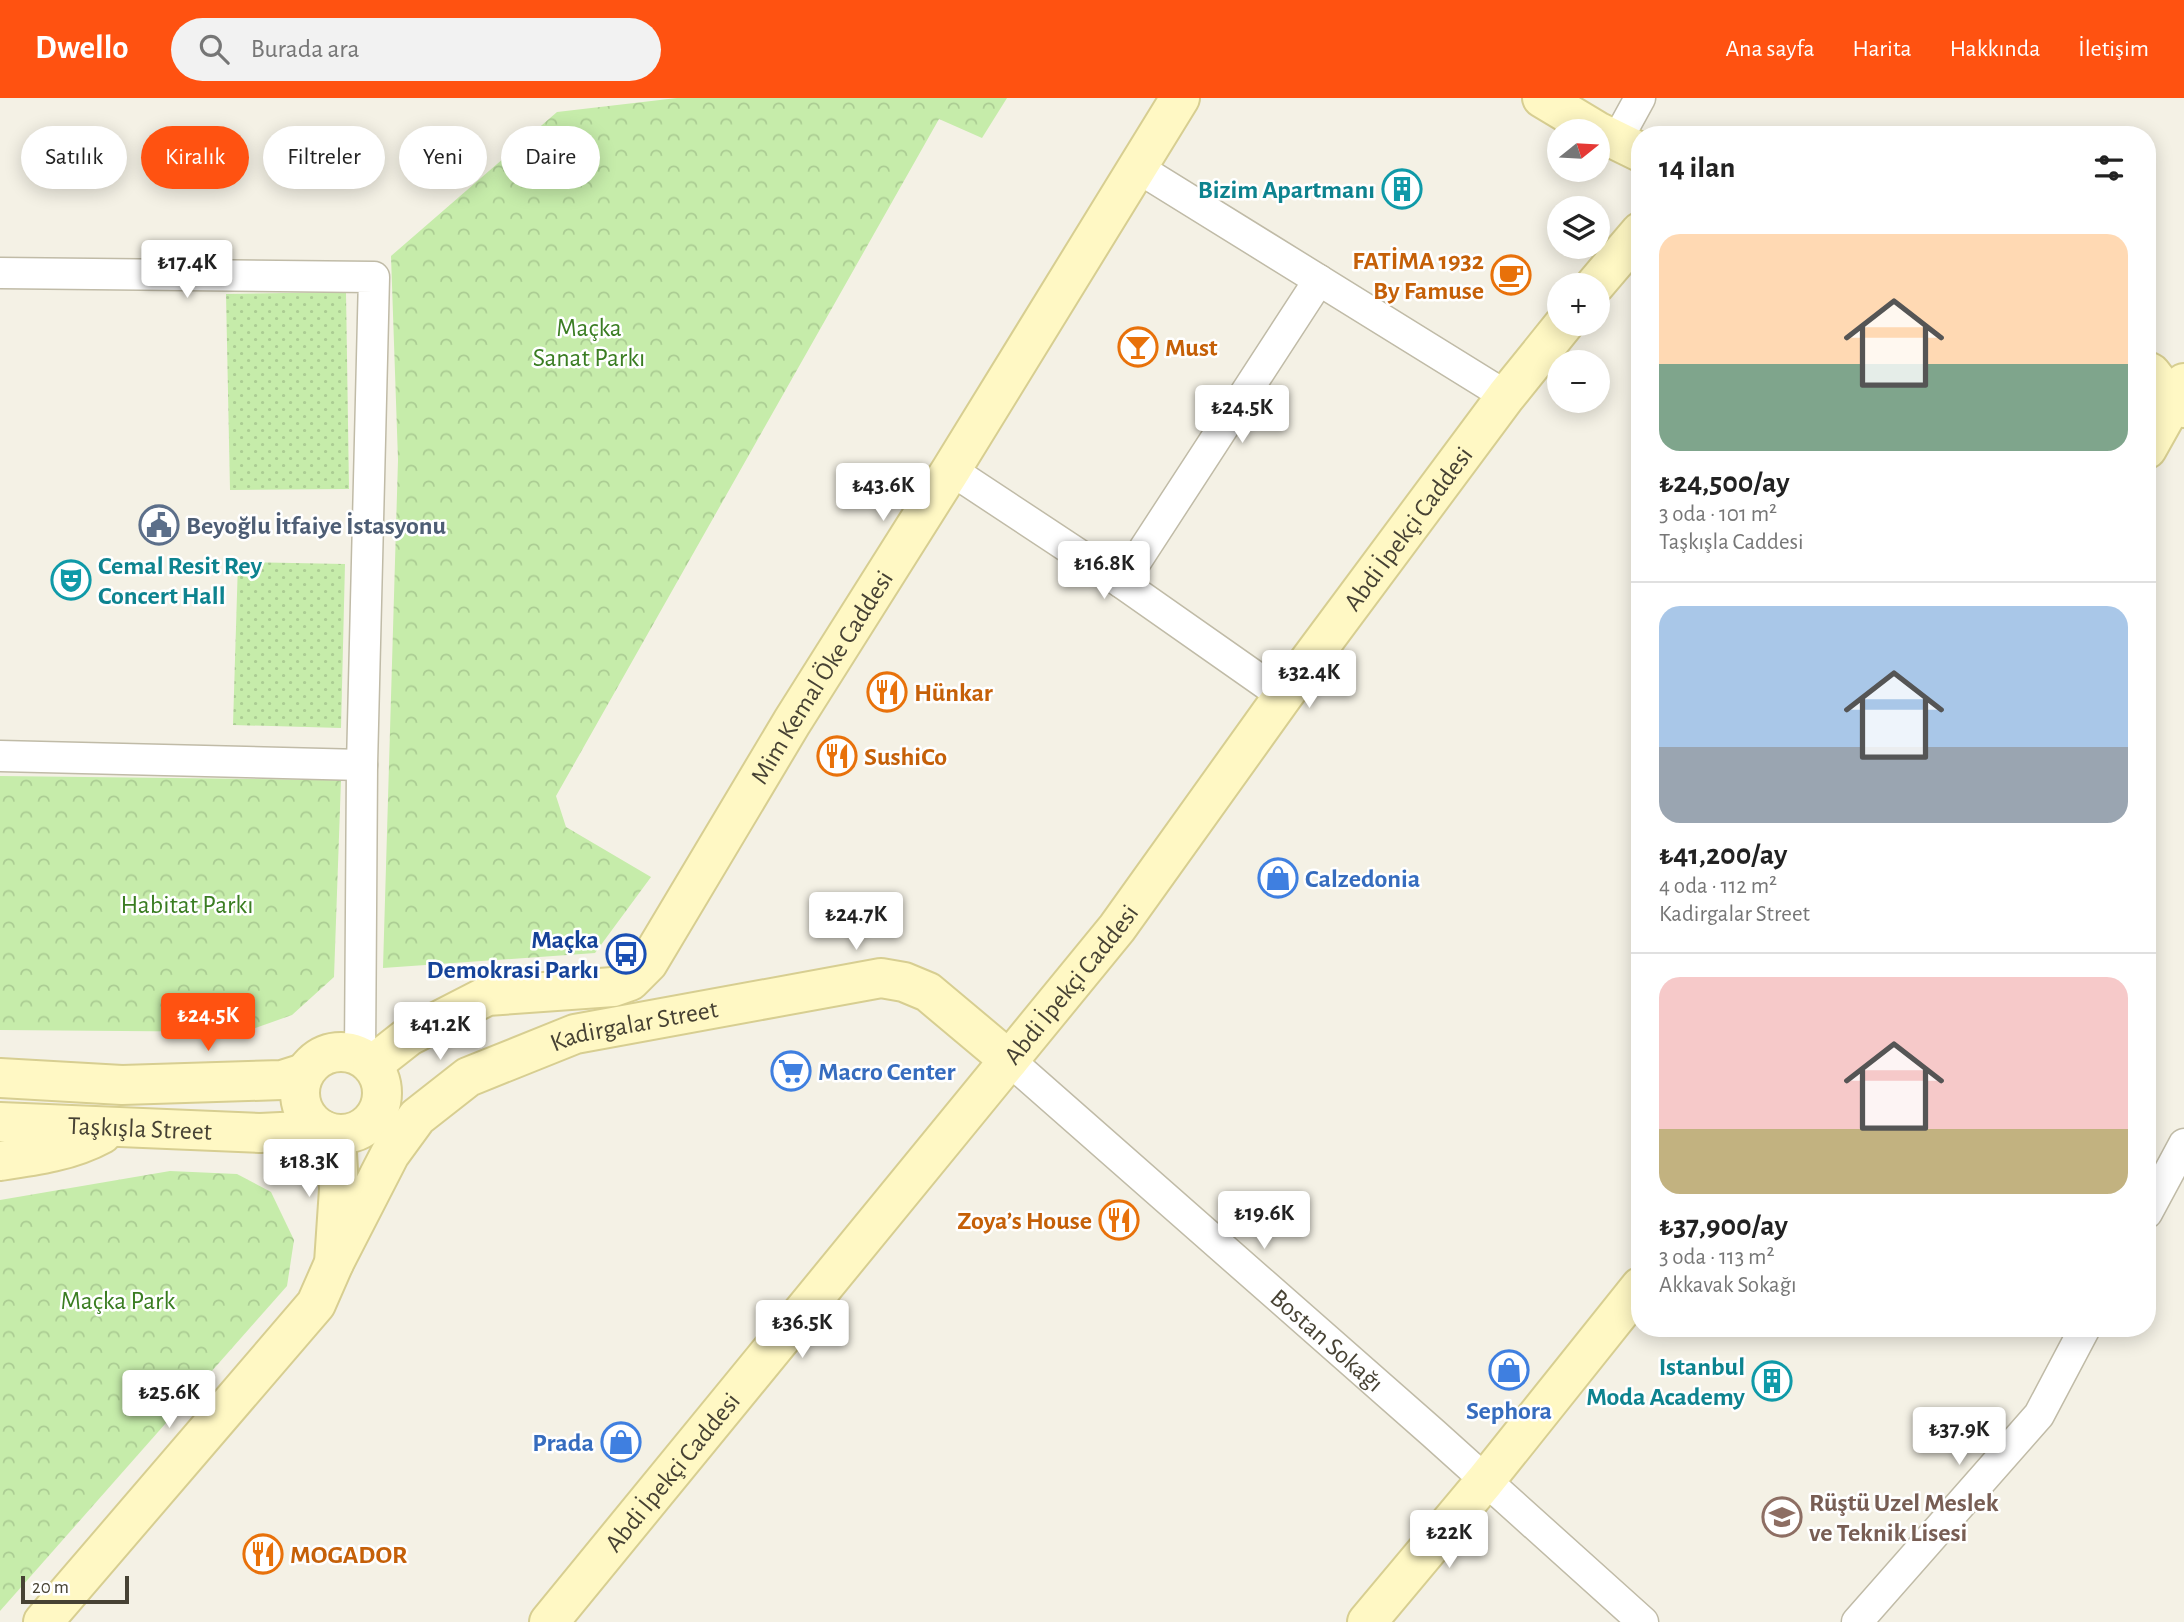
<!DOCTYPE html>
<html lang="tr">
<head>
<meta charset="utf-8">
<style>
	:root { --surface:#fff; --page:#f2f2f2; --text:#222; --muted:#767676; --line:#e0e0e0; --accent:#ff5211 }
	body { margin:0; font-family:"Alegreya Sans",sans-serif; background:var(--page); color:var(--text); height:100vh; display:flex; flex-direction:column; font-size:26px; white-space:nowrap }
	* { box-sizing:border-box; margin:0 }
	p { font-size:23px; color:var(--muted) }
	.icon { flex:none; width:38px; height:38px; fill:none; stroke:currentColor; stroke-width:2; stroke-linecap:round; stroke-linejoin:round }
	.map { position:relative; flex:1; overflow:hidden }
	.side { position:absolute; left:1631px; top:28px; width:525px; height:1211px; display:flex; flex-direction:column; background:var(--surface); border-radius:28px; box-shadow:0 4px 18px #0003 }
	.side>* { flex:none }
	.top-card { position:absolute; left:21px; top:28px; width:665px; height:63px; display:flex; gap:14px }
	.needle { width:46px; rotate:72deg }
	.buttons { position:absolute; left:1547px; top:21px; display:grid; gap:14px }
	.buttons a { display:grid; place-items:center; width:63px; height:63px; border-radius:50%; background:var(--surface); box-shadow:0 4px 18px #0003; font-size:35px }
	.scale { position:absolute; left:21px; bottom:18px; width:108px; box-sizing:border-box; padding-left:7px; border:4px solid #474234; border-top:0; font-size:19px; line-height:24px; white-space:nowrap; color:#474234; -webkit-text-stroke:5px #fff; paint-order:stroke }
	.price { position:absolute; translate:-50% -60px; padding:0 16px; border-radius:7px; background:#fff; color:#222; font-size:23px; line-height:46px; filter:drop-shadow(0 2px 4px #0008) }
	.price::after { content:''; position:absolute; left:50%; top:42px; width:21px; height:16px; margin-left:-10px; background:inherit; clip-path:polygon(0 0,100% 0,50% 100%) }
	.price.selected { background:var(--accent); color:#fff }
	ul { padding:0; list-style:none }
	li { display:grid; align-content:center; gap:14px; height:371px; padding:0 28px }
	li+li { border-top:2px solid var(--line) }
	li span { display:grid; place-items:center; height:217px; border-radius:21px; color:#555 }
	li>.icon { margin-inline-start:auto }
	span .icon { width:126px; height:126px; fill:#fffc; stroke-width:1 }
	li b { font-size:30px }
	h2 { display:flex; justify-content:space-between; align-items:center; height:84px; padding:0 28px; font-size:30px }
	.chip { padding:0 24px; border-radius:32px; background:var(--surface); box-shadow:0 4px 18px #0003; font-size:24px; line-height:63px }
	.chip.selected { background:var(--accent); color:#fff }
	header { display:flex; align-items:center; gap:42px; box-sizing:border-box; height:98px; padding:0 35px; background:var(--accent); color:#fff }
	header strong { font-size:33px }
	nav { display:flex; gap:38px; margin-inline-start:auto; font-size:24px }
	.search { width:490px; height:63px; background:var(--page); display:flex; align-items:center; gap:18px; box-sizing:border-box; padding:0 24px; border-radius:38px; color:var(--muted); font-size:26px }
	.map>svg:first-child { display:block }
	.grass { fill:url(#grass-dots) }
	.forest { fill:url(#forest-crowns) }
	.lines { fill:none; stroke-linecap:round; stroke-linejoin:round }
	.street-casing { stroke:#c0bba7; stroke-width:33 }
	.secondary-casing { stroke:#d7ce91; stroke-width:42 }
	.street { stroke:#fff; stroke-width:30 }
	.secondary { stroke:#fff8c4; stroke-width:38 }
	.labels { text-anchor:middle; stroke-width:5; stroke-linejoin:round; paint-order:stroke }
	.culture-label { font-size:26px; font-weight:bold; fill:#0d838f; stroke:#fff; text-anchor:end }
	.food-label { font-size:26px; font-weight:bold; fill:#c56008; stroke:#fff; text-anchor:start }
	.park-label { font-size:26px; fill:#3a7d22; stroke:#fff }
	.service-label { font-size:26px; font-weight:bold; fill:#4e5e75; stroke:#fff; text-anchor:start }
	.street-label { font-size:26px; fill:#474234; stroke:#fff }
	.shop-label { font-size:26px; font-weight:bold; fill:#366cbe; stroke:#fff; text-anchor:start }
	.transit-label { font-size:26px; font-weight:bold; fill:#164399; stroke:#fff; text-anchor:end }
	.education-label { font-size:26px; font-weight:bold; fill:#785e54; stroke:#fff; text-anchor:start }
</style>
</head>
<body>
<header>
<strong>Dwello</strong>
<div class="search"><svg class="icon" aria-label="search" viewBox="0 0 24 24"><circle cx="10" cy="10" r="6"/><path d="M15 15l6 6"/></svg>Burada ara</div>
<nav><a>Ana sayfa</a><a>Harita</a><a>Hakkında</a><a>İletişim</a></nav>
</header>
<div class="map">
<svg width="2184" height="1524" viewBox="0 0 2184 1524">
	<defs>
		<pattern id="grass-dots" width="8" height="8" patternUnits="userSpaceOnUse" patternTransform="scale(1.75)"><rect width="8" height="8" fill="#c6ecaa"/><path d="M2 2h.1M6 6h.1" fill="none" stroke="#abcc93" stroke-width="1.8" stroke-linecap="round"/></pattern>
		<pattern id="forest-crowns" width="20" height="18" patternUnits="userSpaceOnUse" patternTransform="scale(1.75)"><rect width="20" height="18" fill="#c6ecaa"/><path d="M2 6a3 3 0 1 1 6 0M12 15a3 3 0 1 1 6 0" fill="none" stroke="#abcc93"/></pattern>
	</defs>
	<rect width="100%" height="100%" fill="#f4f1e5"/>
	<g class="grass">
		<path d="M 346,194 L 349,391 L 230,392 L 226,196 Z"/>
		<path d="M 238,464 L 345,466 L 341,630 L 233,627 Z"/>
	</g>
	<g class="forest">
		<path d="M 677,0 L 1007,0 L 982,40 L 939,21 L 556,698 L 566,729 L 651,779 L 595,855 L 383,870 L 398,362 L 391,158 L 557,14 Z"/>
		<path d="M 0,678 L 341,682 L 334,879 L 292,917 L 244,934 L 0,932 Z"/>
		<path d="M 170,1073 L 237,1076 L 271,1094 L 294,1142 L 287,1188 L 0,1513 L 0,1102 Z"/>
	</g>
	<g class="lines">
		<g class="street-casing">
			<g id="street">
				<path d="M 1617,42 L 1640,0"/>
				<path d="M 1138,70 L 1506,298"/>
				<path d="M 0,175 L 374,179 L 362,667 L 360,958"/>
				<path d="M 951,372 L 1122,485 L 1283,598"/>
				<path d="M 1122,485 L 1319,182"/>
				<path d="M 0,658 L 362,667"/>
				<path id="s1" d="M 1009,962 L 1433,1335 L 1643,1524"/>
				<path d="M 2147,1115 L 2184,1046"/>
				<path d="M 1857,1524 L 2039,1317 L 2085,1230"/>
			</g>
		</g>
		<g class="secondary-casing">
			<g id="secondary">
				<path d="M 1542,0 L 1597,33 L 1640,54"/>
				<path d="M 1595,187 L 1640,134"/>
				<path d="M 2147,273 L 2151,275 L 2174,305 L 2184,310"/>
				<path d="M 2147,351 L 2184,285"/>
				<circle cx="341" cy="995" r="41"/>
				<path id="s2" d="M 372,967 L 409,938 L 487,898 L 613,889 L 630,883 L 648,865 L 792,624 L 951,372 L 1180,0"/>
				<path d="M 0,980 L 122,987 L 282,982 L 304,975"/>
				<path id="s3" d="M 0,1024 L 260,1035 L 323,1032"/>
				<path d="M 0,1063 C 35,1058 71,1053 102,1036"/>
				<path id="s4" d="M 334,1165 L 390,1056 L 417,1019 L 468,979 L 575,936 L 881,880 L 904,884 L 928,894 L 1009,962"/>
				<path d="M 43,1524 L 316,1206 L 334,1165 L 339,1091 L 336,1036"/>
				<path id="s5" d="M 549,1524 L 1117,830 L 1283,598 L 1506,298 L 1564,226"/>
				<path d="M 1367,1524 L 1485,1383 L 1640,1189"/>
			</g>
		</g>
		<use href="#street" class="street"/>
		<use href="#secondary" class="secondary"/>
	</g>
	<defs>
		<g id="building-ring" transform="scale(2.0125)"><circle r="9.5" fill="#fff" stroke="#0f9aa8" stroke-width="1.5"/><path d="M-4-6H4V6H1V3H-1V6H-4ZM-2.5-4.3h1.7v1.8h-1.7ZM.8-4.3h1.7v1.8H.8ZM-2.5-1h1.7V.8h-1.7ZM.8-1h1.7V.8H.8Z" fill="#0f9aa8"/></g>
		<g id="cafe-ring" transform="scale(2.0125)"><circle r="9.5" fill="#fff" stroke="#e8710a" stroke-width="1.5"/><path d="M-5.5-4.5H6V0H3Q3 3.5 0 3.5H-2.5Q-5.5 3.5-5.5 0ZM3-3.2v2h1.7v-2ZM-6 4.5H4V6H-6Z" fill="#e8710a"/></g>
		<g id="bar-ring" transform="scale(2.0125)"><circle r="9.5" fill="#fff" stroke="#e8710a" stroke-width="1.5"/><path d="M-6-5H6L.8 .8V4.5H3.5V6h-7V4.5H-.8V.8Z" fill="#e8710a"/></g>
		<g id="civic-ring" transform="scale(2.0125)"><circle r="9.5" fill="#fff" stroke="#5c6f8a" stroke-width="1.5"/><path d="M-.6-6.5H3V-4.5H.6V-3L4-1V1h2V6H-6V1h2V-1L-.6-3ZM-1.2 2.5V6h2.4V2.5Z" fill="#5c6f8a"/></g>
		<g id="theatre-ring" transform="scale(2.0125)"><circle r="9.5" fill="#fff" stroke="#0f9aa8" stroke-width="1.5"/><path d="M-5-5.5Q0-4 5-5.5V0Q5 5 0 6Q-5 5-5 0ZM-3.3-2.5H-1v1.5H-3.3ZM1-2.5H3.3v1.5H1ZM-2.8 1Q0 5.5 2.8 1Z" fill="#0f9aa8"/></g>
		<g id="restaurant-ring" transform="scale(2.0125)"><circle r="9.5" fill="#fff" stroke="#e8710a" stroke-width="1.5"/><path d="M-5-6h1v4h1v-4h1v4h1v-4h1v5L-1.5 .5V6h-2V.5L-5-1ZM5-6V6H3V1.5H1.5Q1.5-4 5-6Z" fill="#e8710a"/></g>
		<g id="shop-ring" transform="scale(2.0125)"><circle r="9.5" fill="#fff" stroke="#3f7fe0" stroke-width="1.5"/><path d="M-5-2.5h2.3a2.7 3.5 0 0 1 5.4 0H5L5.5 6h-11ZM-1.5-2.5h3a1.5 2.3 0 0 0-3 0Z" fill="#3f7fe0"/></g>
		<g id="bus-ring" transform="scale(2.0125)"><circle r="9.5" fill="#fff" stroke="#1a4fb4" stroke-width="1.5"/><path d="M-5-6H5V4H4V6H2V4H-2V6H-4V4H-5ZM-3.5-4V0h7V-4ZM-3.5 1.2v1.5H-2V1.2ZM2 1.2v1.5H3.5V1.2Z" fill="#1a4fb4"/></g>
		<g id="supermarket-ring" transform="scale(2.0125)"><circle r="9.5" fill="#fff" stroke="#3f7fe0" stroke-width="1.5"/><path d="M-6-5.5h2.5l.6 2H6L4.5 2H-2.5L-4.4-4H-6ZM-1.5 3.2a1.3 1.3 0 1 0 .1 0ZM3 3.2a1.3 1.3 0 1 0 .1 0Z" fill="#3f7fe0"/></g>
		<g id="school-ring" transform="scale(2.0125)"><circle r="9.5" fill="#fff" stroke="#8d6e63" stroke-width="1.5"/><path d="M0-5L7-2L0 1L-7-2ZM-4 1L0 2.5L4 1V4Q0 6-4 4Z" fill="#8d6e63"/></g>
	</defs>
	<g fill-rule="evenodd">
		<use href="#building-ring" x="1402" y="91"/>
		<use href="#cafe-ring" x="1511" y="177"/>
		<use href="#bar-ring" x="1138" y="249"/>
		<use href="#civic-ring" x="159" y="427"/>
		<use href="#theatre-ring" x="71" y="482"/>
		<use href="#restaurant-ring" x="887" y="594"/>
		<use href="#restaurant-ring" x="837" y="658"/>
		<use href="#shop-ring" x="1278" y="780"/>
		<use href="#bus-ring" x="626" y="856"/>
		<use href="#supermarket-ring" x="791" y="973"/>
		<use href="#restaurant-ring" x="1119" y="1122"/>
		<use href="#shop-ring" x="1509" y="1272"/>
		<use href="#building-ring" x="1772" y="1283"/>
		<use href="#shop-ring" x="621" y="1344"/>
		<use href="#school-ring" x="1782" y="1419"/>
		<use href="#restaurant-ring" x="263" y="1456"/>
	</g>
	<g class="labels">
		<g class="culture-label">
			<text x="1375" y="100">Bizim Apartmanı</text>
			<text x="98" y="476" text-anchor="start">Cemal Resit Rey<tspan x="98" dy="30">Concert Hall</tspan></text>
			<text x="1745" y="1277">Istanbul<tspan x="1745" dy="30">Moda Academy</tspan></text>
		</g>
		<g class="food-label">
			<text x="1484" y="171" text-anchor="end">FATİMA 1932<tspan x="1484" dy="30">By Famuse</tspan></text>
			<text x="1165" y="258">Must</text>
			<text x="914" y="603">Hünkar</text>
			<text x="864" y="667">SushiCo</text>
			<text x="1092" y="1131" text-anchor="end">Zoya’s House</text>
			<text x="290" y="1465">MOGADOR</text>
		</g>
		<g class="park-label">
			<text x="589" y="238">Maçka<tspan x="589" dy="30">Sanat Parkı</tspan></text>
			<text x="187" y="815">Habitat Parkı</text>
			<text x="118" y="1211">Maçka Park</text>
		</g>
		<g class="service-label">
			<text x="186" y="436">Beyoğlu İtfaiye İstasyonu</text>
		</g>
		<g class="street-label">
			<text dy="9" stroke="none"><textPath href="#s5" startOffset="1391">Abdi İpekçi Caddesi</textPath></text>
			<text dy="9" stroke="none"><textPath href="#s2" startOffset="639">Mim Kemal Öke Caddesi</textPath></text>
			<text dy="9" stroke="none"><textPath href="#s5" startOffset="824">Abdi İpekçi Caddesi</textPath></text>
			<text dy="9" stroke="none"><textPath href="#s4" startOffset="408">Kadirgalar Street</textPath></text>
			<text dy="9" stroke="none"><textPath href="#s3" startOffset="140">Taşkışla Street</textPath></text>
			<text dy="9" stroke="none"><textPath href="#s1" startOffset="424">Bostan Sokağı</textPath></text>
			<text dy="9" stroke="none"><textPath href="#s5" startOffset="194">Abdi İpekçi Caddesi</textPath></text>
		</g>
		<g class="shop-label">
			<text x="1305" y="789">Calzedonia</text>
			<text x="818" y="982">Macro Center</text>
			<text x="1509" y="1321" text-anchor="middle">Sephora</text>
			<text x="594" y="1353" text-anchor="end">Prada</text>
		</g>
		<g class="transit-label">
			<text x="599" y="850">Maçka<tspan x="599" dy="30">Demokrasi Parkı</tspan></text>
		</g>
		<g class="education-label">
			<text x="1809" y="1413">Rüştü Uzel Meslek<tspan x="1809" dy="30">ve Teknik Lisesi</tspan></text>
		</g>
	</g>
</svg>
<div class="buttons">
<a><svg class="needle" viewBox="-14 -14 28 28"><path d="M0-13l5 13h-10z" fill="#e53935"/><path d="M0 13l5-13h-10z" fill="#767676"/></svg></a>
<a><svg class="icon" aria-label="layers" viewBox="0 0 24 24"><path d="M12 4l9 5-9 5-9-5zM3 14l9 5 9-5"/></svg></a>
<a>+</a>
<a>−</a>
</div>
<div class="scale">20 m</div>
<b class="price" style="left:187px;top:202px">₺17.4K</b>
<b class="price" style="left:1242px;top:347px">₺24.5K</b>
<b class="price" style="left:883px;top:425px">₺43.6K</b>
<b class="price" style="left:1104px;top:503px">₺16.8K</b>
<b class="price" style="left:1309px;top:612px">₺32.4K</b>
<b class="price" style="left:856px;top:854px">₺24.7K</b>
<b class="price selected" style="left:208px;top:955px">₺24.5K</b>
<b class="price" style="left:440px;top:964px">₺41.2K</b>
<b class="price" style="left:309px;top:1101px">₺18.3K</b>
<b class="price" style="left:1264px;top:1153px">₺19.6K</b>
<b class="price" style="left:802px;top:1262px">₺36.5K</b>
<b class="price" style="left:169px;top:1332px">₺25.6K</b>
<b class="price" style="left:1959px;top:1369px">₺37.9K</b>
<b class="price" style="left:1449px;top:1472px">₺22K</b>
<div class="top-card">
<a class="chip">Satılık</a>
<a class="chip selected">Kiralık</a>
<a class="chip">Filtreler</a>
<a class="chip">Yeni</a>
<a class="chip">Daire</a>
</div>
<section class="side">
<h2>14 ilan<svg class="icon" aria-label="filters" viewBox="0 0 24 24"><path d="M4 7h16M4 17h16"/><circle cx="9" cy="7" r="2"/><circle cx="15" cy="17" r="2"/></svg></h2>
<ul>
<li><span style="background:linear-gradient(#ffd9b3 60%,#7fa58c 0)"><svg class="icon" aria-label="home" viewBox="0 0 24 24"><path d="M3 11l9-7 9 7M6 9v11h12V9"/></svg></span><div><b>₺24,500/ay</b><p>3 oda · 101 m²</p><p>Taşkışla Caddesi</p></div></li>
<li><span style="background:linear-gradient(#a9c7e8 65%,#9aa5b1 0)"><svg class="icon" aria-label="home" viewBox="0 0 24 24"><path d="M3 11l9-7 9 7M6 9v11h12V9"/></svg></span><div><b>₺41,200/ay</b><p>4 oda · 112 m²</p><p>Kadirgalar Street</p></div></li>
<li><span style="background:linear-gradient(#f6c9c9 70%,#c2b280 0)"><svg class="icon" aria-label="home" viewBox="0 0 24 24"><path d="M3 11l9-7 9 7M6 9v11h12V9"/></svg></span><div><b>₺37,900/ay</b><p>3 oda · 113 m²</p><p>Akkavak Sokağı</p></div></li>
</ul>
</section>
</div>
</body>
</html>
